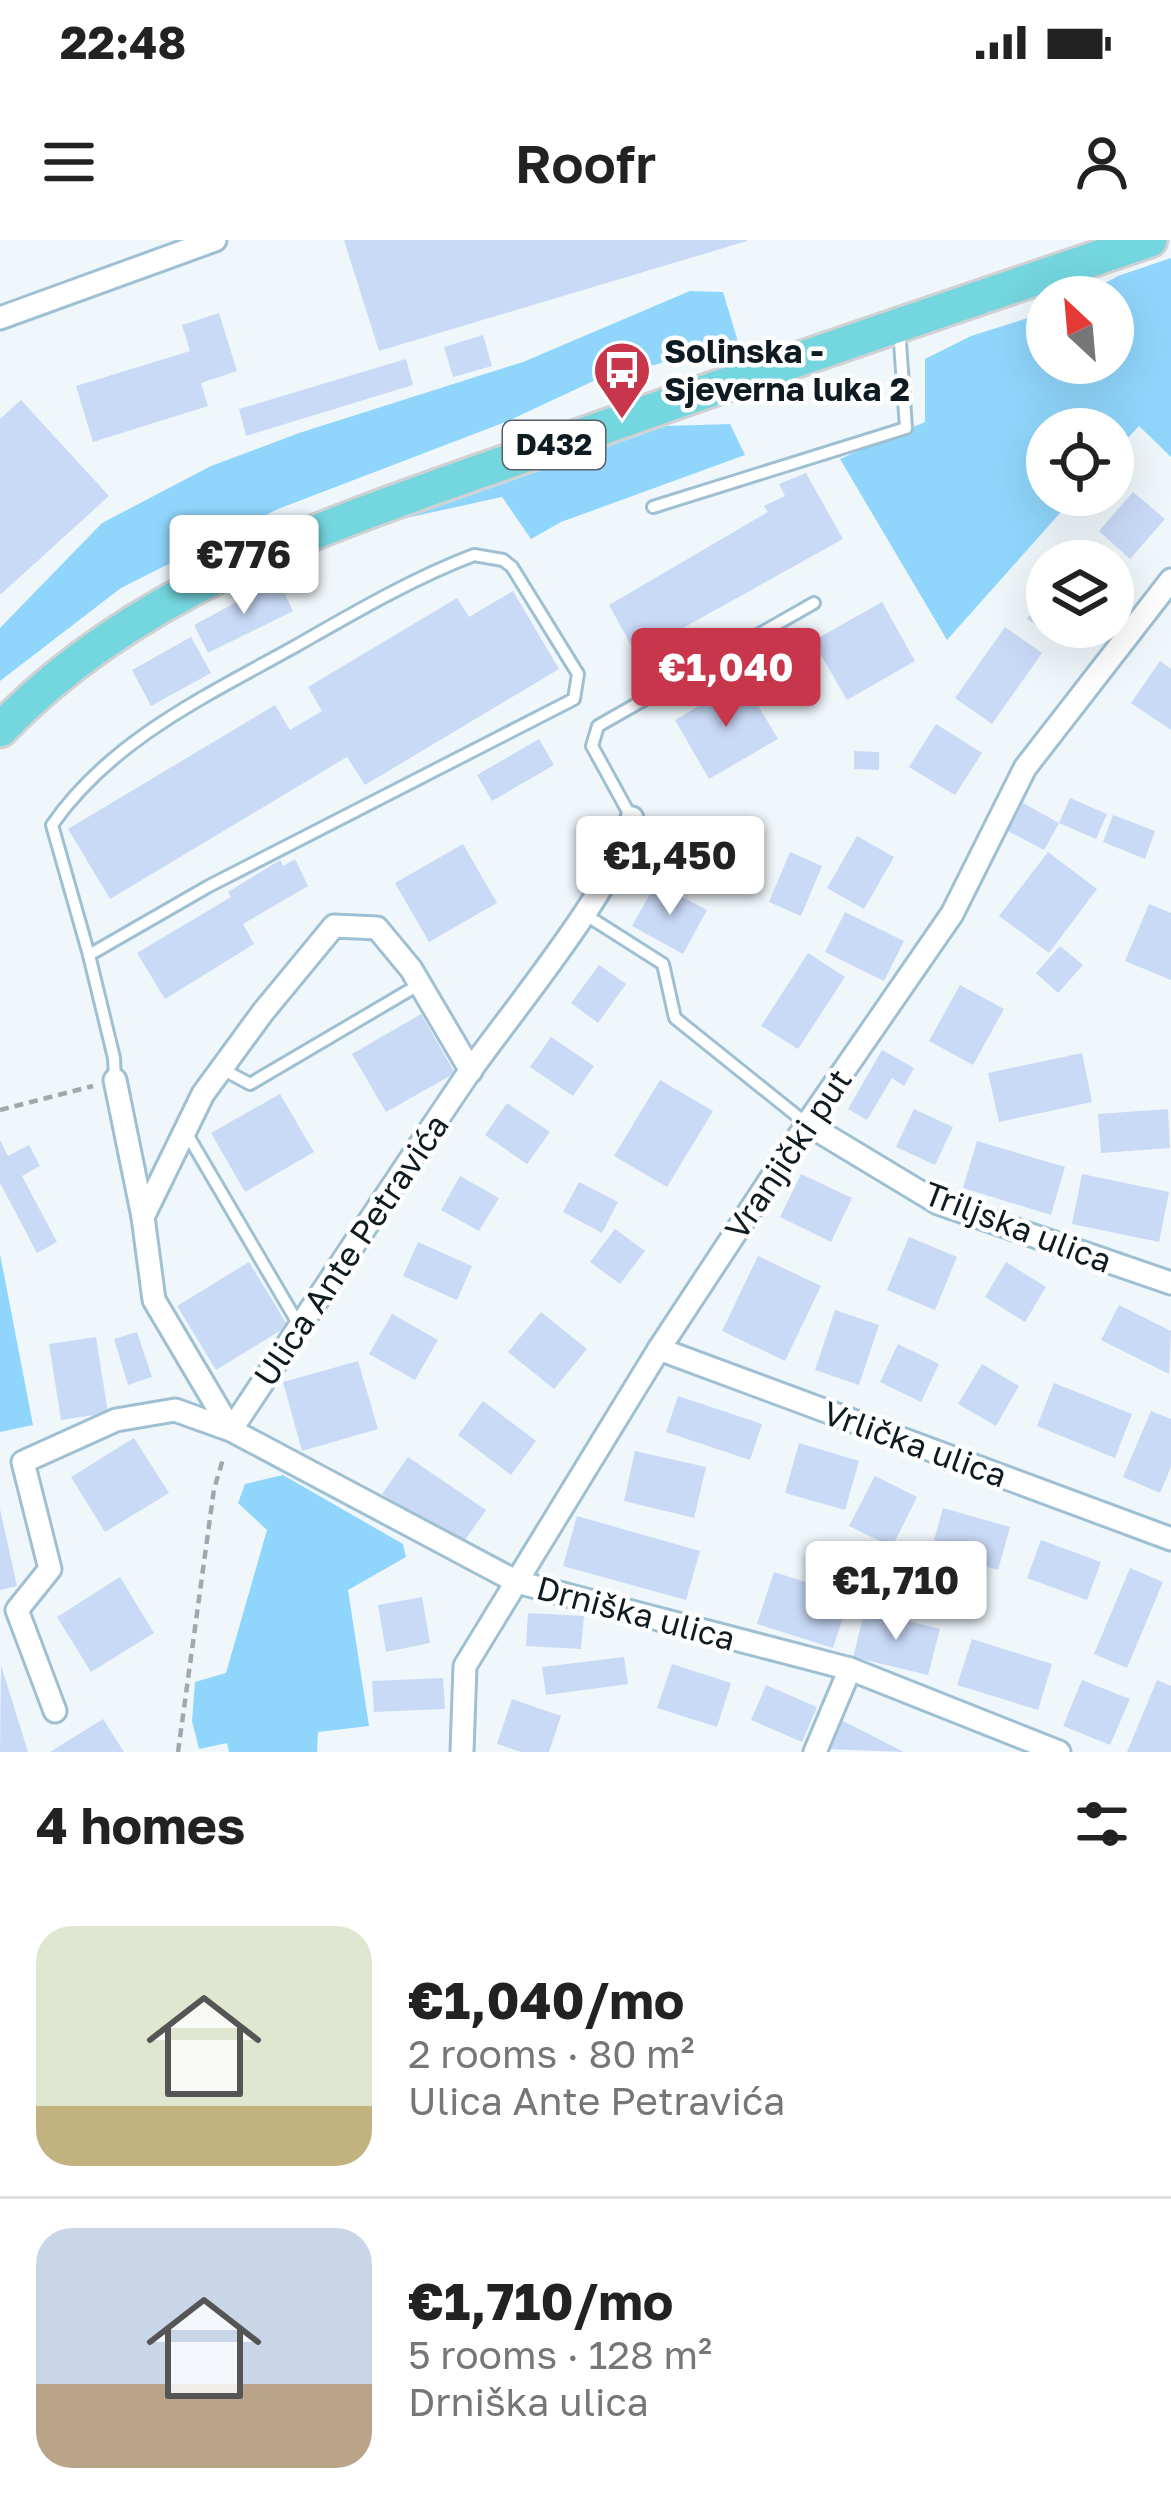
<!DOCTYPE html>
<html lang="en">
<head>
<meta charset="utf-8">
<style>
	:root { --surface:#fff; --page:#f6f6f6; --text:#222; --muted:#767676; --line:#e0e0e0; --accent:#c7364b }
	body { margin:0; font-family:"Golos Text",sans-serif; background:var(--page); color:var(--text); height:100vh; display:flex; flex-direction:column; font-size:45px; white-space:nowrap }
	* { box-sizing:border-box; margin:0 }
	p { font-size:39px; color:var(--muted) }
	.icon { flex:none; width:66px; height:66px; fill:none; stroke:currentColor; stroke-width:2; stroke-linecap:round; stroke-linejoin:round }
	.map { position:relative; height:1512px; overflow:hidden }
	.details { display:flex; flex-direction:column; background:var(--surface); flex:1 }
	.details>* { flex:none }
	.needle { width:78px; rotate:334deg }
	.buttons { position:absolute; left:1026px; top:36px; display:grid; gap:24px }
	.buttons a { display:grid; place-items:center; width:108px; height:108px; border-radius:50%; background:var(--surface); box-shadow:0 12px 48px #0002; font-size:60px }
	.price { position:absolute; translate:-50% -102px; padding:0 27px; border-radius:12px; background:#fff; color:#222; font-size:39px; line-height:78px; filter:drop-shadow(0 3px 6px #0008) }
	.price::after { content:''; position:absolute; left:50%; top:72px; width:36px; height:27px; margin-left:-18px; background:inherit; clip-path:polygon(0 0,100% 0,50% 100%) }
	.price.active { background:var(--accent); color:#fff }
	ul { padding:0; list-style:none }
	li { display:flex; align-items:center; gap:36px; height:300px; padding:0 36px }
	li+li { border-top:3px solid var(--line) }
	li span { display:grid; place-items:center; flex:none; width:336px; height:240px; border-radius:36px; color:#555 }
	li>.icon { margin-inline-start:auto }
	span .icon { width:144px; height:144px; fill:#fffc; stroke-width:1 }
	li b { font-size:51px }
	h2 { display:flex; justify-content:space-between; align-items:center; height:144px; padding:0 36px; font-size:51px }
	.status { display:flex; justify-content:space-between; align-items:center; height:84px; padding:0 60px; background:var(--surface); direction:ltr }
	.status svg { height:33px; fill:currentColor }
	header { display:flex; justify-content:space-between; align-items:center; height:156px; padding:0 36px; background:var(--surface); font-size:54px; font-weight:600 }
	.map>svg:first-child { display:block }
	.green { fill:#90d6fc }
	.building { fill:#c9daf7 }
	.lines { fill:none; stroke-linecap:round; stroke-linejoin:round }
	.service-casing { stroke:#9fc0d3; stroke-width:16 }
	.minor-casing { stroke:#9fc0d3; stroke-width:27 }
	.primary-casing { stroke:#cfd1d3; stroke-width:39 }
	.path { stroke:#a0a8ae; stroke-width:4.5; stroke-dasharray:9 6; stroke-linecap:butt }
	.service { stroke:#fff; stroke-width:10 }
	.minor { stroke:#fff; stroke-width:21 }
	.primary { stroke:#74d6df; stroke-width:33 }
	.labels { text-anchor:middle; stroke-width:9; stroke-linejoin:round; paint-order:stroke }
	.shield { fill:#fff; stroke:#575f64; stroke-width:3 }
	.shield-label { font-size:30px; font-weight:bold; fill:#0f1b22 }
	.poi-label { font-size:33px; font-weight:bold; fill:#0f1b22; stroke:#fff; text-anchor:start }
	.street-label { font-size:33px; fill:#0f1b22; stroke:#fff }
</style>
</head>
<body>
<div class="status"><b>22:48</b><svg viewBox="0 0 49 12"><path d="M0 12V9h3v3zM5 12V6h3v6zM10 12V3h3v9zM15 12V0h3v12zM26 1h20v11H26zM47 4h2v5h-2z"/></svg></div>
<header><svg class="icon" aria-label="menu" viewBox="0 0 24 24"><path d="M4 6h16M4 12h16M4 18h16"/></svg>Roofr<svg class="icon" aria-label="person" viewBox="0 0 24 24"><circle cx="12" cy="8" r="4"/><path d="M4 21q1-7 8-7t8 7"/></svg></header>
<div class="map">
<svg width="1171" height="1512" viewBox="0 0 1171 1512">
	<rect width="100%" height="100%" fill="#f0f7fb"/>
	<g class="green">
		<path d="M 1171,18 L 1171,217 L 1139,186 L 1113,214 L 1113,189 L 1047,189 L 1047,255 L 1076,255 L 947,400 L 840,219 L 925,182 L 925,119 L 971,96 L 1047,72 L 1047,123 L 1113,123 L 1113,57 L 1079,57 L 1118,36 Z"/>
		<path d="M 690,51 L 723,52 L 739,105 L 602,137 L 508,181 L 278,269 L 121,348 L 0,441 L 0,388 L 102,283 L 211,226 L 299,193 L 523,122 Z"/>
		<path d="M 730,184 L 745,215 L 561,282 L 531,299 L 502,257 L 406,278 L 666,186 Z"/>
		<path d="M 0,1014 L 33,1185 L 0,1192 Z"/>
		<path d="M 283,1235 L 403,1304 L 406,1317 L 348,1350 L 369,1486 L 318,1492 L 317,1512 L 229,1512 L 227,1503 L 199,1509 L 192,1481 L 195,1442 L 226,1433 L 267,1290 L 238,1263 L 245,1244 Z"/>
	</g>
	<g class="building">
		<path d="M 344,0 L 747,0 L 747,1 L 379,111 Z"/>
		<path d="M 219,73 L 237,131 L 201,143 L 208,166 L 93,202 L 76,146 L 190,111 L 182,85 Z"/>
		<path d="M 483,95 L 492,126 L 453,137 L 444,107 Z"/>
		<path d="M 406,119 L 413,145 L 246,196 L 239,169 Z"/>
		<path d="M 21,160 L 109,256 L 0,355 L 0,179 Z"/>
		<path d="M 806,233 L 843,299 L 636,414 L 609,365 L 768,272 L 764,266 L 785,256 L 779,244 Z"/>
		<path d="M 1133,252 L 1165,279 L 1130,319 L 1099,291 Z"/>
		<path d="M 1113,328 L 1128,341 L 1113,358 Z"/>
		<path d="M 278,340 L 293,371 L 208,413 L 194,385 Z"/>
		<path d="M 513,351 L 559,429 L 365,545 L 347,517 L 110,659 L 68,589 L 275,465 L 290,490 L 322,471 L 308,447 L 457,358 L 469,377 Z"/>
		<path d="M 1047,351 L 1047,387 L 1081,387 L 1067,406 L 1027,379 Z"/>
		<path d="M 882,362 L 915,421 L 847,460 L 813,401 Z"/>
		<path d="M 1005,387 L 1042,413 L 992,484 L 955,458 Z"/>
		<path d="M 191,397 L 211,433 L 151,466 L 132,430 Z"/>
		<path d="M 1160,421 L 1171,429 L 1171,490 L 1131,463 Z"/>
		<path d="M 743,440 L 778,499 L 709,539 L 675,480 Z"/>
		<path d="M 936,484 L 982,513 L 955,555 L 909,527 Z"/>
		<path d="M 539,499 L 554,525 L 492,561 L 477,535 Z"/>
		<path d="M 854,511 L 879,512 L 879,530 L 854,529 Z"/>
		<path d="M 1070,558 L 1107,574 L 1096,599 L 1059,583 Z"/>
		<path d="M 1023,563 L 1059,583 L 1044,610 L 1008,591 Z"/>
		<path d="M 1113,575 L 1155,591 L 1145,619 L 1103,602 Z"/>
		<path d="M 709,578 L 753,603 L 732,640 L 688,615 Z"/>
		<path d="M 857,596 L 894,617 L 864,669 L 827,648 Z"/>
		<path d="M 463,604 L 497,663 L 429,702 L 395,643 Z"/>
		<path d="M 790,612 L 822,626 L 801,676 L 769,662 Z"/>
		<path d="M 1048,612 L 1097,649 L 1049,713 L 999,676 Z"/>
		<path d="M 295,619 L 308,646 L 243,684 L 254,704 L 165,759 L 137,713 L 231,657 L 228,652 L 280,620 L 283,626 Z"/>
		<path d="M 656,643 L 707,670 L 683,714 L 632,686 Z"/>
		<path d="M 1149,664 L 1171,673 L 1171,740 L 1125,721 Z"/>
		<path d="M 845,672 L 904,701 L 884,741 L 825,712 Z"/>
		<path d="M 1060,706 L 1083,725 L 1058,753 L 1036,733 Z"/>
		<path d="M 808,713 L 845,737 L 798,809 L 761,786 Z"/>
		<path d="M 599,725 L 626,744 L 598,783 L 571,763 Z"/>
		<path d="M 960,745 L 1004,769 L 973,825 L 929,801 Z"/>
		<path d="M 421,774 L 455,833 L 386,872 L 352,814 Z"/>
		<path d="M 551,797 L 594,826 L 573,856 L 530,827 Z"/>
		<path d="M 882,810 L 914,828 L 904,846 L 892,838 L 867,880 L 848,869 Z"/>
		<path d="M 1082,813 L 1092,862 L 999,882 L 988,833 Z"/>
		<path d="M 660,840 L 713,871 L 667,947 L 614,916 Z"/>
		<path d="M 280,854 L 314,912 L 245,952 L 211,893 Z"/>
		<path d="M 507,863 L 550,892 L 527,924 L 485,895 Z"/>
		<path d="M 914,869 L 953,887 L 935,925 L 896,907 Z"/>
		<path d="M 1168,869 L 1170,908 L 1101,913 L 1098,874 Z"/>
		<path d="M 0,900 L 8,916 L 29,905 L 40,926 L 22,936 L 57,1002 L 37,1013 L 0,943 Z"/>
		<path d="M 977,901 L 1065,927 L 1051,975 L 963,948 Z"/>
		<path d="M 801,934 L 852,958 L 831,1002 L 780,977 Z"/>
		<path d="M 1082,934 L 1169,952 L 1159,1002 L 1072,984 Z"/>
		<path d="M 460,936 L 499,958 L 479,991 L 441,970 Z"/>
		<path d="M 579,942 L 618,962 L 602,993 L 563,972 Z"/>
		<path d="M 615,989 L 645,1011 L 620,1044 L 590,1022 Z"/>
		<path d="M 909,997 L 957,1017 L 935,1070 L 887,1050 Z"/>
		<path d="M 418,1002 L 472,1026 L 457,1060 L 403,1036 Z"/>
		<path d="M 758,1016 L 821,1046 L 785,1121 L 722,1091 Z"/>
		<path d="M 249,1022 L 288,1086 L 216,1130 L 177,1066 Z"/>
		<path d="M 1006,1022 L 1046,1047 L 1025,1082 L 985,1057 Z"/>
		<path d="M 1119,1065 L 1171,1091 L 1169,1134 L 1101,1100 Z"/>
		<path d="M 835,1070 L 879,1085 L 859,1145 L 815,1130 Z"/>
		<path d="M 541,1072 L 587,1109 L 554,1149 L 508,1112 Z"/>
		<path d="M 392,1074 L 438,1100 L 415,1140 L 369,1114 Z"/>
		<path d="M 137,1092 L 152,1137 L 128,1145 L 114,1099 Z"/>
		<path d="M 96,1097 L 108,1173 L 61,1180 L 49,1104 Z"/>
		<path d="M 898,1104 L 939,1124 L 921,1162 L 880,1142 Z"/>
		<path d="M 358,1121 L 378,1189 L 302,1211 L 283,1142 Z"/>
		<path d="M 982,1124 L 1019,1146 L 996,1186 L 958,1164 Z"/>
		<path d="M 1054,1143 L 1132,1174 L 1115,1218 L 1037,1186 Z"/>
		<path d="M 678,1156 L 762,1184 L 750,1220 L 666,1192 Z"/>
		<path d="M 483,1161 L 536,1201 L 511,1235 L 458,1195 Z"/>
		<path d="M 1151,1171 L 1171,1179 L 1171,1227 L 1160,1253 L 1123,1237 Z"/>
		<path d="M 134,1198 L 169,1253 L 105,1292 L 71,1237 Z"/>
		<path d="M 799,1203 L 859,1221 L 845,1270 L 785,1253 Z"/>
		<path d="M 635,1211 L 706,1227 L 694,1278 L 624,1261 Z"/>
		<path d="M 408,1217 L 486,1270 L 460,1307 L 382,1254 Z"/>
		<path d="M 875,1236 L 917,1257 L 892,1307 L 849,1286 Z"/>
		<path d="M 943,1268 L 1010,1287 L 998,1330 L 931,1311 Z"/>
		<path d="M 0,1269 L 17,1346 L 0,1350 Z"/>
		<path d="M 577,1276 L 700,1311 L 686,1360 L 563,1326 Z"/>
		<path d="M 1041,1300 L 1101,1322 L 1087,1360 L 1027,1338 Z"/>
		<path d="M 1130,1328 L 1163,1342 L 1127,1428 L 1094,1414 Z"/>
		<path d="M 774,1332 L 850,1356 L 833,1408 L 757,1384 Z"/>
		<path d="M 120,1337 L 154,1393 L 91,1432 L 57,1377 Z"/>
		<path d="M 422,1357 L 430,1403 L 386,1412 L 378,1365 Z"/>
		<path d="M 865,1370 L 940,1389 L 928,1435 L 853,1417 Z"/>
		<path d="M 528,1373 L 584,1376 L 581,1409 L 526,1406 Z"/>
		<path d="M 972,1399 L 1052,1424 L 1038,1470 L 957,1445 Z"/>
		<path d="M 624,1417 L 628,1444 L 546,1455 L 542,1427 Z"/>
		<path d="M 672,1424 L 731,1443 L 717,1487 L 657,1468 Z"/>
		<path d="M 1,1425 L 28,1512 L 0,1512 Z"/>
		<path d="M 443,1438 L 445,1469 L 374,1472 L 372,1441 Z"/>
		<path d="M 1082,1440 L 1130,1459 L 1110,1505 L 1063,1486 Z"/>
		<path d="M 1157,1440 L 1171,1446 L 1171,1512 L 1127,1512 Z"/>
		<path d="M 766,1445 L 817,1467 L 802,1502 L 751,1480 Z"/>
		<path d="M 512,1459 L 561,1476 L 549,1512 L 521,1512 L 497,1504 Z"/>
		<path d="M 103,1479 L 124,1512 L 50,1512 Z"/>
		<path d="M 843,1481 L 904,1512 L 829,1509 Z"/>
	</g>
	<g class="lines">
		<g class="service-casing">
			<g id="service">
				<path d="M 653,267 L 906,188 L 899,88"/>
				<path d="M 474,315 L 503,320 L 512,327 L 578,434 L 574,459 L 209,646 L 89,715 L 52,585 C 111,500 206,456 294,407 C 352,374 411,339 474,315 Z"/>
				<path d="M 631,577 L 592,506 L 598,486 L 814,363"/>
				<path d="M 586,675 L 663,724 L 675,778 L 807,884"/>
				<path d="M 89,715 L 114,818 L 115,840"/>
				<path d="M 222,829 L 250,844 L 420,744"/>
				<path d="M 187,894 L 299,1085"/>
			</g>
		</g>
		<g class="minor-casing">
			<g id="minor">
				<path d="M 0,78 L 215,0"/>
				<path d="M 115,840 L 143,977 L 154,1060 L 231,1190 C 311,1070 389,950 470,831 C 508,777 626,634 632,578"/>
				<path d="M 807,884 L 938,963 L 1171,1043"/>
				<path d="M 143,977 L 203,854 L 263,772 L 334,686 L 377,688 L 411,729 L 471,831"/>
				<path d="M 659,1109 L 1171,1299"/>
				<path d="M 55,1471 L 17,1370 L 50,1329 L 23,1222 L 116,1180 L 175,1170 L 231,1190 L 517,1342 L 850,1429 L 1059,1512"/>
				<path d="M 462,1512 L 465,1426 L 659,1109 L 807,884 L 952,674 L 1025,528 L 1171,340"/>
				<path d="M 815,1512 L 850,1429"/>
			</g>
		</g>
		<g class="primary-casing">
			<path id="primary" d="M 0,490 C 147,336 360,275 554,205 C 752,134 951,67 1150,0"/>
		</g>
		<g class="path">
			<path d="M 0,870 L 93,846"/>
			<path d="M 178,1512 L 214,1249 L 224,1216"/>
		</g>
		<use href="#service" class="service"/>
		<use href="#minor" class="minor"/>
		<use href="#primary" class="primary"/>
	</g>
	<defs>
		<g id="bus-pin" transform="scale(3)"><path d="M0 17L-7.5 6A9.5 9.5 0 1 1 7.5 6Z" fill="#c7364b" stroke="#fff"/><path d="M-5-6H5V4H4V6H2V4H-2V6H-4V4H-5ZM-3.5-4V0h7V-4ZM-3.5 1.2v1.5H-2V1.2ZM2 1.2v1.5H3.5V1.2Z" fill="#fff"/></g>
	</defs>
	<g fill-rule="evenodd">
		<use href="#bus-pin" x="622" y="130"/>
	</g>
	<g class="labels">
		<rect class="shield" x="503" y="181" width="102" height="48" rx="9"/>
		<g class="shield-label">
			<text x="554" y="215">D432</text>
		</g>
		<g class="poi-label">
			<text x="664" y="123">Solinska -<tspan x="664" dy="38">Sjeverna luka 2</tspan></text>
		</g>
		<g class="street-label">
			<text transform="translate(788 914) rotate(-56)" y="12">Vranjički put</text>
			<text transform="translate(1018 987) rotate(21)" y="12">Triljska ulica</text>
			<text transform="translate(351 1010) rotate(-56)" y="12">Ulica Ante Petravića</text>
			<text transform="translate(915 1204) rotate(20)" y="12">Vrlička ulica</text>
			<text transform="translate(636 1373) rotate(15)" y="12">Drniška ulica</text>
		</g>
	</g>
</svg>
<div class="buttons">
<a><svg class="needle" viewBox="-14 -14 28 28"><path d="M0-13l5 13h-10z" fill="#e53935"/><path d="M0 13l5-13h-10z" fill="#767676"/></svg></a>
<a><svg class="icon" aria-label="locate" viewBox="0 0 24 24"><circle cx="12" cy="12" r="6"/><path d="M12 2v4M12 18v4M2 12h4M18 12h4"/></svg></a>
<a><svg class="icon" aria-label="layers" viewBox="0 0 24 24"><path d="M12 4l9 5-9 5-9-5zM3 14l9 5 9-5"/></svg></a>
</div>
<b class="price" style="left:244px;top:377px">€776</b>
<b class="price active" style="left:726px;top:490px">€1,040</b>
<b class="price" style="left:670px;top:678px">€1,450</b>
<b class="price" style="left:896px;top:1403px">€1,710</b>
</div>
<section class="details">
<h2>4 homes<svg class="icon" aria-label="filters" viewBox="0 0 24 24"><path d="M4 7h16M4 17h16"/><circle cx="9" cy="7" r="2"/><circle cx="15" cy="17" r="2"/></svg></h2>
<ul>
<li><span style="background:linear-gradient(#dfe7d0 75%,#c2b280 0)"><svg class="icon" aria-label="home" viewBox="0 0 24 24"><path d="M3 11l9-7 9 7M6 9v11h12V9"/></svg></span><div><b>€1,040/mo</b><p>2 rooms · 80 m²</p><p>Ulica Ante Petravića</p></div></li>
<li><span style="background:linear-gradient(#c9d6e8 65%,#b9a48a 0)"><svg class="icon" aria-label="home" viewBox="0 0 24 24"><path d="M3 11l9-7 9 7M6 9v11h12V9"/></svg></span><div><b>€1,710/mo</b><p>5 rooms · 128 m²</p><p>Drniška ulica</p></div></li>
</ul>
</section>
</body>
</html>
